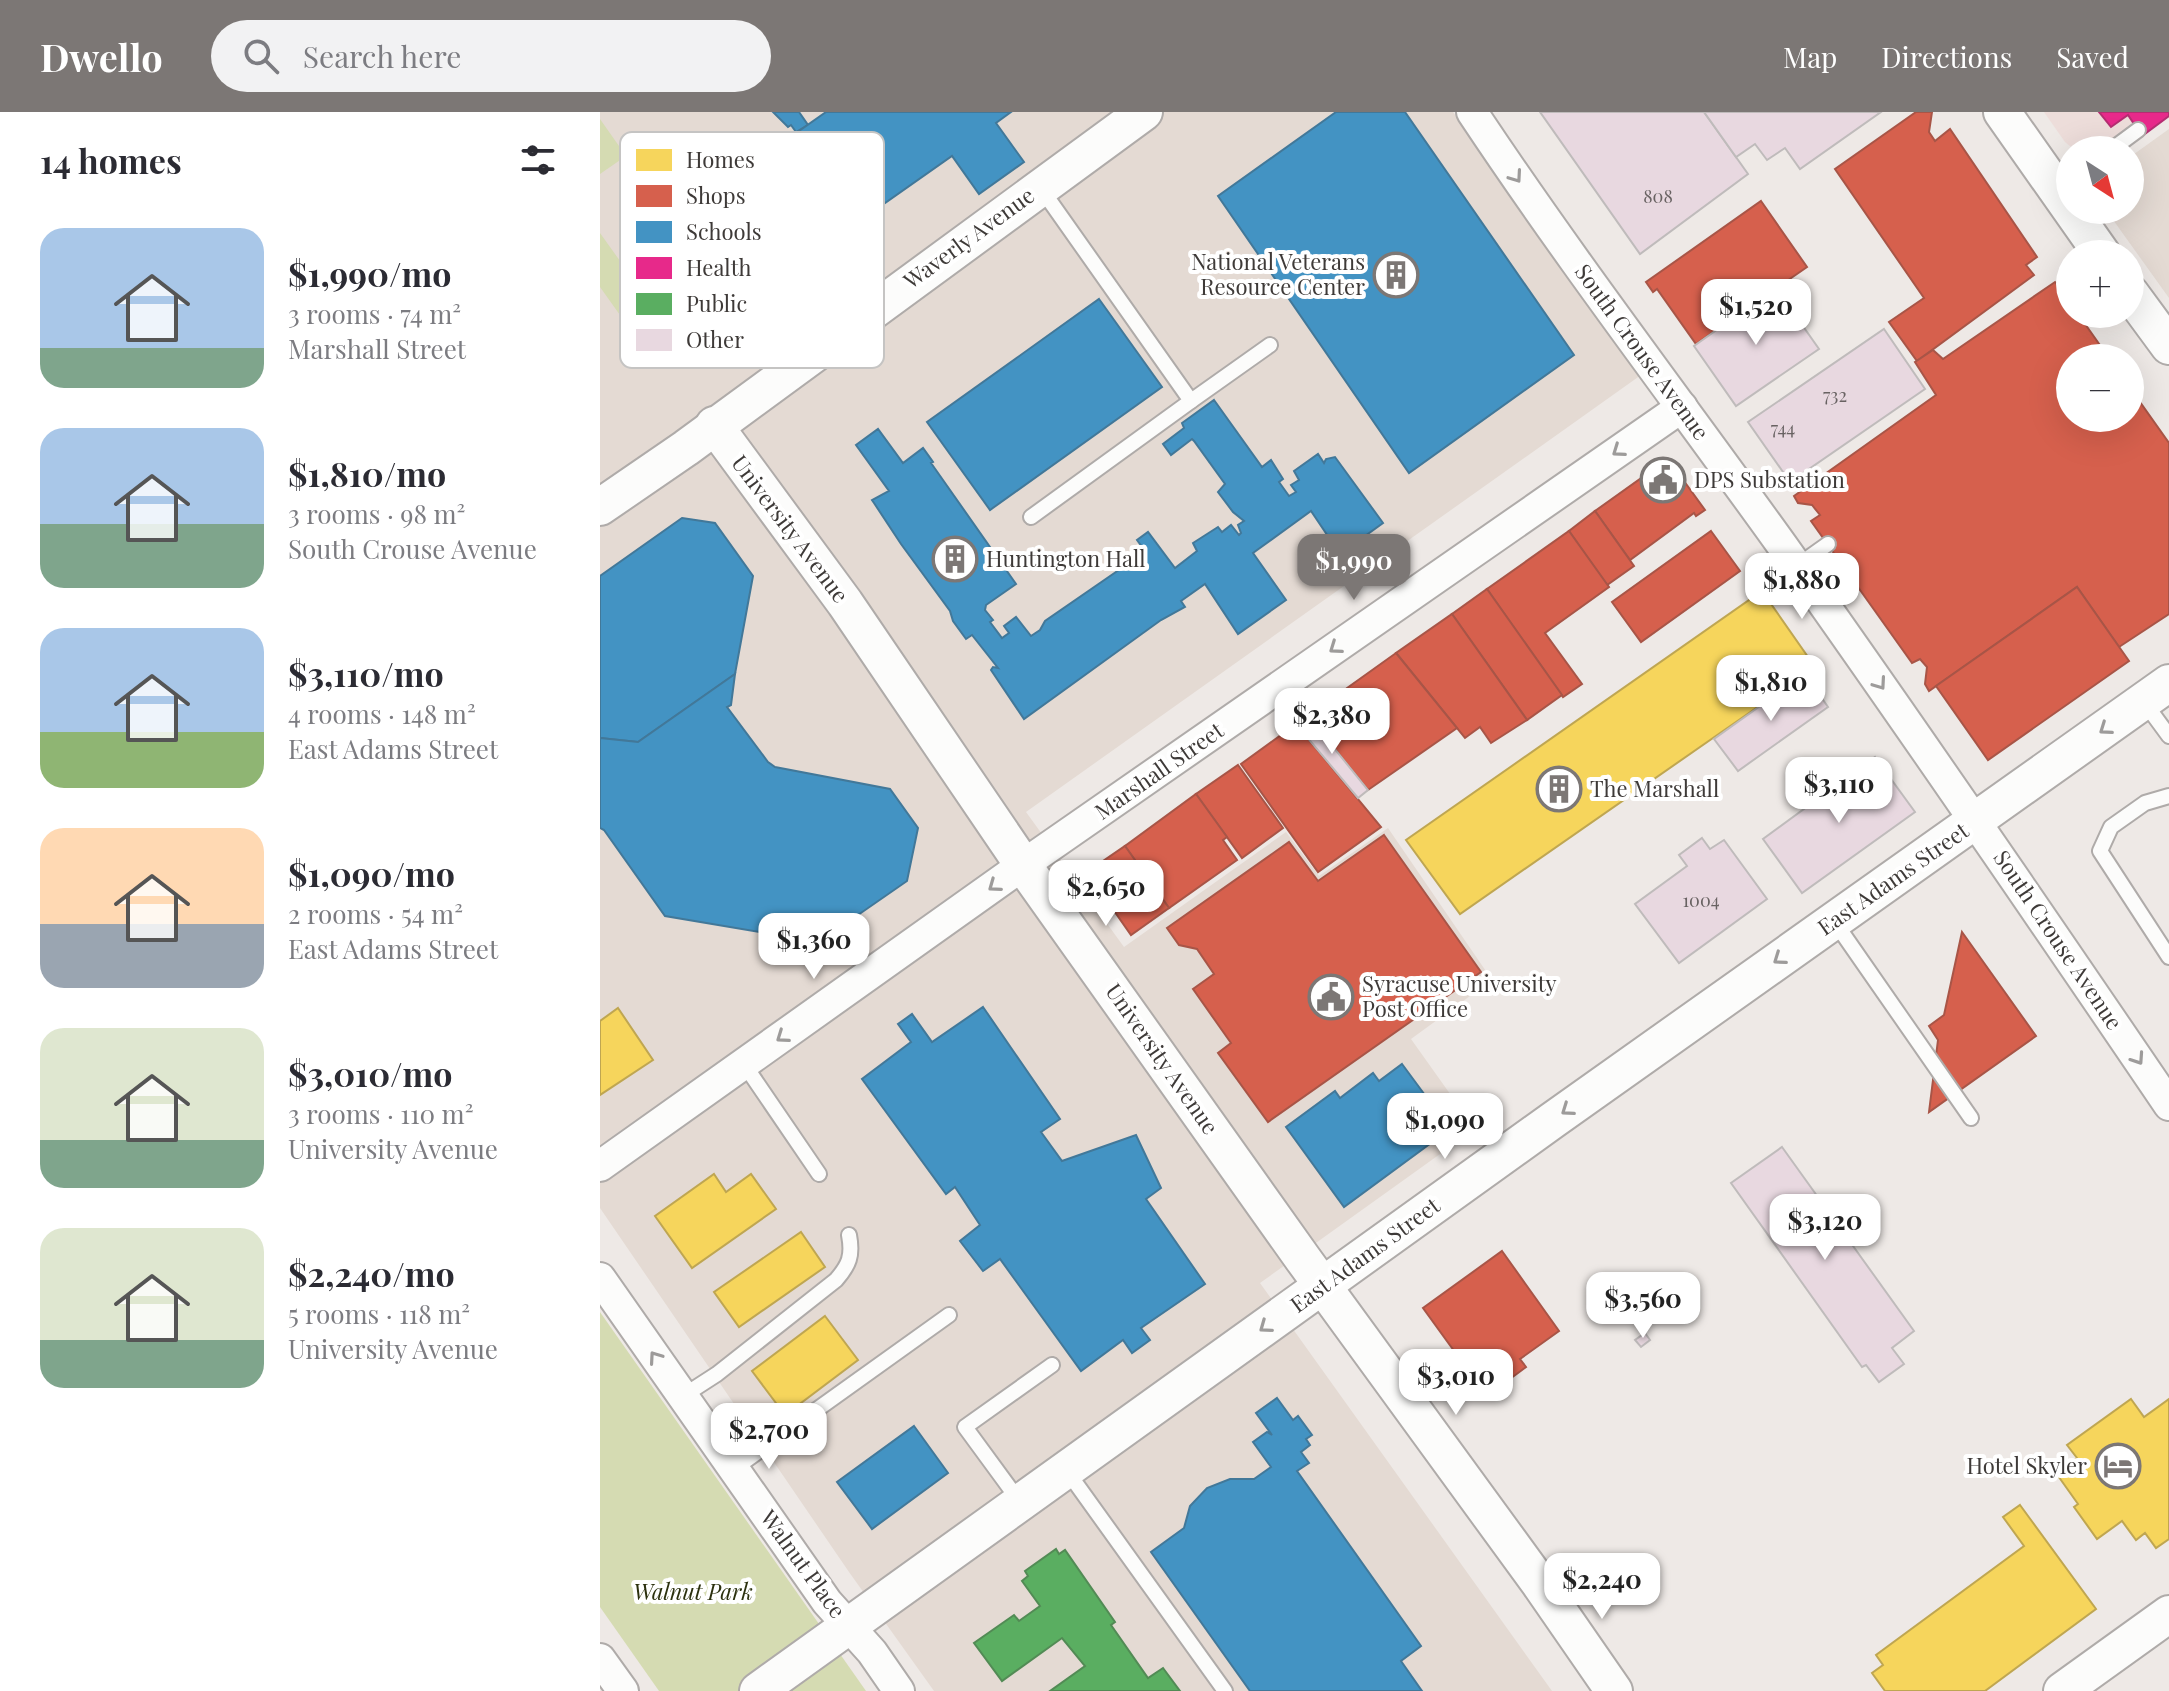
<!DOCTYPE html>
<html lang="en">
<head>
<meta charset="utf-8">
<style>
	:root { --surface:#fff; --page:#f2f2f3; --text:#2b2b33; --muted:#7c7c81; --accent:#7c7775 }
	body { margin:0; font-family:"Playfair Display",serif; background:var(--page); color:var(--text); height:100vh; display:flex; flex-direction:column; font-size:30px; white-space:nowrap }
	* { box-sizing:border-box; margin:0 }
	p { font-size:26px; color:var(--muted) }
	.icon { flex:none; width:44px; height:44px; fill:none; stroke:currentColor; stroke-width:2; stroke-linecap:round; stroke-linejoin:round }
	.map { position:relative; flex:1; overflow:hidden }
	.sheet { display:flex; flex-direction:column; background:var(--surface); width:600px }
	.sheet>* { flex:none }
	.needle { width:52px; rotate:144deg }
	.tools { position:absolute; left:1456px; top:24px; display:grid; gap:16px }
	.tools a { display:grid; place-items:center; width:88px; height:88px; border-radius:50%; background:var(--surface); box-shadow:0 8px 32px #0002; font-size:40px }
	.price { position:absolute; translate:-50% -68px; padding:0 18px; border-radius:16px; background:#fff; color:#222; font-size:26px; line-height:52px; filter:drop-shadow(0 2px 4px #0008) }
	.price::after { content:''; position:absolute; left:50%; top:48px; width:24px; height:18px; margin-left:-12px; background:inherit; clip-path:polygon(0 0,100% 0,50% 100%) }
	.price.current { background:var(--accent); color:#fff }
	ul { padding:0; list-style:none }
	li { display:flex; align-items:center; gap:24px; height:200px; padding:0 40px }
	li span { display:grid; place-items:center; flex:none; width:224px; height:160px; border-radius:24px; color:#555 }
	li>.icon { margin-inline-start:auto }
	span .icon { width:96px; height:96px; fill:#fffc; stroke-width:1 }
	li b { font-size:34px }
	h2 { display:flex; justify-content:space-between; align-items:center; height:96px; padding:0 40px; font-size:34px }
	header { display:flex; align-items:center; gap:48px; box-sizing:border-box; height:112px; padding:0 40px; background:var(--accent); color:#fff }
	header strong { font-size:38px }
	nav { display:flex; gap:44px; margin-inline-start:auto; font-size:28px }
	.search { width:560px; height:72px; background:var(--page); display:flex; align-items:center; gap:20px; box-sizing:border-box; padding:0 28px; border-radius:44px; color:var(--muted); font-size:30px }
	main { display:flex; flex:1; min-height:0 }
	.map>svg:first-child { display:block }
	.commercial { fill:#edddda }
	.built { fill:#e4dad3 }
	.green { fill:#d5dbb2 }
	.homes { fill:#f6d55c; stroke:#bfa651; stroke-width:2 }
	.shops { fill:#d6604d; stroke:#a85547; stroke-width:2 }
	.schools { fill:#4393c3; stroke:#427899; stroke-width:2 }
	.health { fill:#e7298a; stroke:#b42e71; stroke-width:2 }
	.public { fill:#5aae61; stroke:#528b55; stroke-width:2 }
	.building { fill:#e8d8e0; stroke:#bfbbbb; stroke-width:2 }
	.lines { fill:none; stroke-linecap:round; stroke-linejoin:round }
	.service-casing { stroke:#afaba9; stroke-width:18 }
	.minor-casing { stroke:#afaba9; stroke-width:34 }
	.tertiary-casing { stroke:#afaba9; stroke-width:40 }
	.service { stroke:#fcfcfb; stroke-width:14 }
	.minor { stroke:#fcfcfb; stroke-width:30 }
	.tertiary { stroke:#fcfcfb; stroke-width:36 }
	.oneway { stroke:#9d9b9a }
	.labels { text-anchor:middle; stroke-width:8; stroke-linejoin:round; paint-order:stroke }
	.number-label { font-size:18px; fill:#686262 }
	.street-label { font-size:22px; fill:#3e3a38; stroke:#fff }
	.poi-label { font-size:22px; fill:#3e3a38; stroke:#fff; text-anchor:start }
	.park-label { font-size:22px; font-style:italic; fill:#2b300e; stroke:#fff }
	.key { fill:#fff; stroke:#c5c4c3; stroke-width:2 }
	.key-label { font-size:22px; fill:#3e3a38 }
</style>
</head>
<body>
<header>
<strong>Dwello</strong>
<div class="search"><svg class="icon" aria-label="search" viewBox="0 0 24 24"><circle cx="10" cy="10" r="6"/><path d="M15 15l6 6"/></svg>Search here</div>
<nav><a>Map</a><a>Directions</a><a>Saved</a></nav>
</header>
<main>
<section class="sheet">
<h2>14 homes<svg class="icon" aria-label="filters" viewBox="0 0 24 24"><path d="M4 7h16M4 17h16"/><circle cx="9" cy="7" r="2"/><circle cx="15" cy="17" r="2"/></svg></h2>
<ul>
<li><span style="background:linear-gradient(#a9c7e8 75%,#7fa58c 0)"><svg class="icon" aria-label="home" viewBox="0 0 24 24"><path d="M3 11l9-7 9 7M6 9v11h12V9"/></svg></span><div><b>$1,990/mo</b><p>3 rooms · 74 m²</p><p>Marshall Street</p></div></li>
<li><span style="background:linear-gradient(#a9c7e8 60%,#7fa58c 0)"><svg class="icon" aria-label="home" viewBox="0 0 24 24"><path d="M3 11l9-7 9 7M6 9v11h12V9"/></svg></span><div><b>$1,810/mo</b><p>3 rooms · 98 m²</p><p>South Crouse Avenue</p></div></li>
<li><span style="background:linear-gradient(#a9c7e8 65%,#8fb573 0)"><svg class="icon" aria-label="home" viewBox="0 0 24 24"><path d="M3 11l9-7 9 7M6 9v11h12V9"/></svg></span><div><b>$3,110/mo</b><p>4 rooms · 148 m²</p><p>East Adams Street</p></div></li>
<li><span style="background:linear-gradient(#ffd9b3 60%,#9aa5b1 0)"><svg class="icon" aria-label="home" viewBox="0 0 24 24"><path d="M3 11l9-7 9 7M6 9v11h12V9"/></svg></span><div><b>$1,090/mo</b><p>2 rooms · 54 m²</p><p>East Adams Street</p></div></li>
<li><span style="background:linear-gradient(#dfe7d0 70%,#7fa58c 0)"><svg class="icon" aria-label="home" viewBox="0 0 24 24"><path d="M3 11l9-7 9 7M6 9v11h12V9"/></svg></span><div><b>$3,010/mo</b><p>3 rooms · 110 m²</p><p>University Avenue</p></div></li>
<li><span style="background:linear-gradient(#dfe7d0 70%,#7fa58c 0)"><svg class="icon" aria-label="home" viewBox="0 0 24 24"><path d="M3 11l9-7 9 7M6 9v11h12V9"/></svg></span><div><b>$2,240/mo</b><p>5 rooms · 118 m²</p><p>University Avenue</p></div></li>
</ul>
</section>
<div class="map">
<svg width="1569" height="1579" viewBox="0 0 1569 1579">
	<rect width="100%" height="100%" fill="#eee9e6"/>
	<path class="commercial" d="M 1444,0 L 1564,0 L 1511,38 L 1475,38 L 1465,30 Z"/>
	<g class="built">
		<path d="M 0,0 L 853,0 L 1041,263 L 426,700 L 524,835 L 686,720 L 719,764 L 788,716 L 892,868 L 811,927 L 875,1017 L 660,1171 L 952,1579 L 334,1579 L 249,1460 L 0,1096 Z"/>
		<path d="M 1569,17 L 1569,186 L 1506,98 L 1530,98 L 1530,45 Z"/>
	</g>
	<g class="green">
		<path d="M 0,7 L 26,44 L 0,62 Z"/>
		<path d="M 0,121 L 73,223 L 47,241 L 0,175 Z"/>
		<path d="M 0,1200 L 266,1579 L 59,1579 L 0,1495 Z"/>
	</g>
	<g class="homes">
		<path d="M 1162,479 L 1215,555 L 860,802 L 806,728 Z"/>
		<path d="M 18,896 L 53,948 L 0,983 L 0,909 Z"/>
		<path d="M 114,1062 L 126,1080 L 151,1062 L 176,1097 L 92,1156 L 55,1104 Z"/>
		<path d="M 201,1120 L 225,1155 L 139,1215 L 114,1180 Z"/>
		<path d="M 225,1204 L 258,1248 L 185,1303 L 152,1259 Z"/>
		<path d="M 1531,1287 L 1544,1305 L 1569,1287 L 1569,1427 L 1556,1436 L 1545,1421 L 1536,1428 L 1522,1409 L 1497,1427 L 1474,1395 L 1478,1392 L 1456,1361 L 1477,1346 L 1467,1333 Z"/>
		<path d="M 1420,1393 L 1496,1497 L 1385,1579 L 1285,1579 L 1272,1561 L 1283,1553 L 1276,1543 L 1424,1434 L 1403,1405 Z"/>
	</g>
	<g class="shops">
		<path d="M 1316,0 L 1332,0 L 1329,20 L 1335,29 L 1350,17 L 1437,145 L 1426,153 L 1434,163 L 1317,249 L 1289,210 L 1324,186 L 1235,57 Z"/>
		<path d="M 1161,89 L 1207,155 L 1096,232 L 1057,177 L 1053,180 L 1046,170 Z"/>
		<path d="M 1455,170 L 1470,190 L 1470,202 L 1478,202 L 1509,246 L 1470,246 L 1470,306 L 1530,306 L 1530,276 L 1569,331 L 1569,502 L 1519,535 L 1477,475 L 1329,579 L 1325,572 L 1327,555 L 1320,547 L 1312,551 L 1211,409 L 1220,403 L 1212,393 L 1198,391 L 1194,384 L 1336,283 L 1315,250 L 1333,238 L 1343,247 Z"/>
		<path d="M 1068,347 L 1105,398 L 1096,404 L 1094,401 L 1030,448 L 995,399 Z"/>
		<path d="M 995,399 L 1034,454 L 1007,473 L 969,419 Z"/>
		<path d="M 969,419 L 1009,475 L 945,521 L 982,572 L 963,585 L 887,477 Z"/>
		<path d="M 1111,419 L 1140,459 L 1041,530 L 1012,490 Z"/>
		<path d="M 1477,475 L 1529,549 L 1388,648 L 1336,574 Z"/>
		<path d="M 887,477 L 962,583 L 927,608 L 852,502 Z"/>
		<path d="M 852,502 L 927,608 L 891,631 L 880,615 L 865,626 L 796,541 Z"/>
		<path d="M 796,541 L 857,616 L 768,678 L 708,604 Z"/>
		<path d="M 696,612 L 781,715 L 718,760 L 641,652 Z"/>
		<path d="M 638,653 L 683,716 L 642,746 L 596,682 Z"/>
		<path d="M 596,682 L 627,725 L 623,728 L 637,748 L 569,796 L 525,734 Z"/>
		<path d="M 784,723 L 881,860 L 668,1010 L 618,941 L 631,931 L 593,877 L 614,862 L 597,837 L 579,833 L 567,816 L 689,730 L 718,769 Z"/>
		<path d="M 525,734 L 569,796 L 531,823 L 487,760 Z"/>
		<path d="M 1362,820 L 1436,924 L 1329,1000 L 1338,928 L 1329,914 L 1344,903 Z"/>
		<path d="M 902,1139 L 959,1219 L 920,1247 L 926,1255 L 914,1264 L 902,1272 L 896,1264 L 881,1276 L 823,1196 Z"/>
	</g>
	<g class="schools">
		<path d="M 173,0 L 199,0 L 208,13 L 196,20 L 191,13 L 188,15 Z"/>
		<path d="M 226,0 L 411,0 L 396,11 L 424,50 L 379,82 L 352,44 L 244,120 L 253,132 L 173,189 L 162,173 L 169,169 L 108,83 Z"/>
		<path d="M 736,0 L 805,0 L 974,243 L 809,361 L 618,84 Z"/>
		<path d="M 499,187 L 562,275 L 390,398 L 327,310 Z"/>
		<path d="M 614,288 L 662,355 L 671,348 L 683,367 L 679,370 L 689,384 L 696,380 L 691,373 L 699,368 L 694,359 L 718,342 L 724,351 L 726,347 L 735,345 L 783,411 L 740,442 L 711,399 L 653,441 L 686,488 L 638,522 L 605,472 L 581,489 L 585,495 L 561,508 L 424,607 L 391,558 L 393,555 L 398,556 L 372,523 L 366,527 L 353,509 L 350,499 L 301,432 L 274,391 L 272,388 L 289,379 L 256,333 L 278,317 L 303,351 L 323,336 L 333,350 L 331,351 L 416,472 L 386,493 L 385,498 L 393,508 L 390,510 L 402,526 L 409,521 L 404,514 L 416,505 L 431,524 L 440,518 L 445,509 L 542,442 L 545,439 L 537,428 L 548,420 L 575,456 L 597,439 L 593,431 L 618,415 L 622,420 L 631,413 L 639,423 L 641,421 L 638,413 L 644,409 L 633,400 L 618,380 L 625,372 L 594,329 L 592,327 L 571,343 L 563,332 L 584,316 L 582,311 Z"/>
		<path d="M 82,406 L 115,411 L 153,464 L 135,562 L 38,630 L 0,626 L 0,464 Z"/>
		<path d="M 135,562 L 131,593 L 127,595 L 168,650 L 175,655 L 290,677 L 318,716 L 307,769 L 219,830 L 65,804 L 4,718 L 0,716 L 0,626 L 38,630 Z"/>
		<path d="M 383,895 L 460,1007 L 441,1020 L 462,1049 L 536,1023 L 561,1076 L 546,1087 L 605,1172 L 541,1216 L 550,1228 L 532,1241 L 523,1228 L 481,1259 L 400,1147 L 383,1159 L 360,1129 L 380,1113 L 355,1075 L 346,1082 L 262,967 L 311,930 L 298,912 L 312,902 L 332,930 Z"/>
		<path d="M 802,952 L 850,1017 L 744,1095 L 686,1015 L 735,979 L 740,986 L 773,961 L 779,969 Z"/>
		<path d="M 677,1286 L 693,1308 L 698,1304 L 712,1323 L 706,1327 L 710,1333 L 701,1340 L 709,1351 L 697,1359 L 821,1534 L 801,1549 L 822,1579 L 650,1579 L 551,1440 L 584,1416 L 590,1394 L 607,1376 L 630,1367 L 654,1367 L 671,1355 L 653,1330 L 667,1320 L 672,1323 L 656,1301 Z"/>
		<path d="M 314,1314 L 348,1361 L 272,1417 L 237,1370 Z"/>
	</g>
	<path class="health" d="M 1499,0 L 1569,0 L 1569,4 L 1542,24 L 1528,3 L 1511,15 Z"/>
	<path class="public" d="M 456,1437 L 459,1442 L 465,1438 L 515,1510 L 511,1513 L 548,1566 L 563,1556 L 580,1579 L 450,1579 L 485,1554 L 462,1526 L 402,1569 L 374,1531 L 414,1503 L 419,1509 L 440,1494 L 422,1469 L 428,1464 L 425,1459 Z"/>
	<g class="building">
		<path d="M 940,0 L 1104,0 L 1148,62 L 1040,142 Z"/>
		<path d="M 1104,0 L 1281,0 L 1200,57 L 1185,36 L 1167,48 L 1155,32 L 1136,45 Z"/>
		<path d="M 1176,176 L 1219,237 L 1136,294 L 1094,234 Z"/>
		<path d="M 1284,217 L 1325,277 L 1190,370 L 1148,310 Z"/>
		<path d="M 1205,562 L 1228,595 L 1138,659 L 1114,627 Z"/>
		<path d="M 708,604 L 768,678 L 758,686 L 696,612 Z"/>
		<path d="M 1275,645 L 1315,700 L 1202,781 L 1163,727 Z"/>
		<path d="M 1102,726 L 1110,737 L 1124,728 L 1167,787 L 1079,851 L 1035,792 L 1087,754 L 1079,743 Z"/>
		<path d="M 1182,1035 L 1314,1219 L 1292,1236 L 1304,1252 L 1279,1270 L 1266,1253 L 1262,1255 L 1131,1071 Z"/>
		<path d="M 1045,1221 L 1050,1228 L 1041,1235 L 1035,1228 Z"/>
	</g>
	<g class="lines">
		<g class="service-casing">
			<g id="service">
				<path d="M 1511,38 L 1538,18"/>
				<path d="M 591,289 L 670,233"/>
				<path d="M 431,405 L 591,289 L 440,75"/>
				<path d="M 1197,454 L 1228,432"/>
				<path d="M 1544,590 L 1569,624"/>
				<path d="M 1569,684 L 1545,691 L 1511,715 L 1500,739 L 1569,845"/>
				<path d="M 1234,809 L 1371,1006"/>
				<path d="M 144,952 L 219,1062"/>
				<path d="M 83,1284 L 117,1262 L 236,1168 C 249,1153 253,1144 249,1123"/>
				<path d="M 134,1357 L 349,1203"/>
				<path d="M 467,1359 L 625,1579"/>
				<path d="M 420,1390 L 365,1315 L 452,1253"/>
			</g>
		</g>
		<g class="minor-casing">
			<g id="minor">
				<path d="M 872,0 C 971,149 1080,291 1184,436 C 1315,620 1442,806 1569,993"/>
				<path d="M 0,1054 L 423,753 L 1082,295"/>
				<path d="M 0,1166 L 227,1490 L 272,1540 L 299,1579"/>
				<path d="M 0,1547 L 23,1579"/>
			</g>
		</g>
		<g class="tertiary-casing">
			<g id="tertiary">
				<path d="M 1402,0 L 1502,142"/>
				<path d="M 1530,181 L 1569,234"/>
				<path d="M 114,313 L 245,491 L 423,753 L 703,1147 L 940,1472 L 1014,1579"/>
				<path d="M 0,395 L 86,336 L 544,0"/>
				<path d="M 158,1579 L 953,1008 L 1569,571"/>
				<path d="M 1462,1579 L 1569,1502"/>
			</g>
		</g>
		<use href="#service" class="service"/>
		<use href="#minor" class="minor"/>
		<use href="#tertiary" class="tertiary"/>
	</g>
	<defs><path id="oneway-chevron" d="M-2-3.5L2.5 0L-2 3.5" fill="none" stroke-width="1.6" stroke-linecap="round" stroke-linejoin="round" transform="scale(2)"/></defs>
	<g class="oneway">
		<use href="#oneway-chevron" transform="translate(916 65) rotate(55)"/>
		<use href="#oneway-chevron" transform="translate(1018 339) rotate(145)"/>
		<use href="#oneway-chevron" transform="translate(735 536) rotate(145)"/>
		<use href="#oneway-chevron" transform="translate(1280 572) rotate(55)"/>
		<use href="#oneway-chevron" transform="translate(1505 617) rotate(145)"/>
		<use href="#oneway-chevron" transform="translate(394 774) rotate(144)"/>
		<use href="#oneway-chevron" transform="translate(1179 847) rotate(145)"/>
		<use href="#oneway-chevron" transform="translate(182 925) rotate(145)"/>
		<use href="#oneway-chevron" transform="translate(1538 947) rotate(56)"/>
		<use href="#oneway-chevron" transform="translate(967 998) rotate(145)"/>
		<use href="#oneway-chevron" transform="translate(665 1215) rotate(144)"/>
		<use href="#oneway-chevron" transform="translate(55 1245) rotate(-125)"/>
	</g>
	<defs>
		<g id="building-ring" transform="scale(2.3)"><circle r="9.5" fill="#fff" stroke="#7c7775" stroke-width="1.5"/><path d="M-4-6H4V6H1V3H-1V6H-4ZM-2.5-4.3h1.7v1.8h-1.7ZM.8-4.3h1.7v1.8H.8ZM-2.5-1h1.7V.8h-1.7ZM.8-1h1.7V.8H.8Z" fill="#7c7775"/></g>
		<g id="civic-ring" transform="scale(2.3)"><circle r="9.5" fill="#fff" stroke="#7c7775" stroke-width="1.5"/><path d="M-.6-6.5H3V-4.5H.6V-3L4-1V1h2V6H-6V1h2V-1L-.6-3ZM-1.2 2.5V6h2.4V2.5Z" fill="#7c7775"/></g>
		<g id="hotel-ring" transform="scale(2.3)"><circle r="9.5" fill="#fff" stroke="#7c7775" stroke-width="1.5"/><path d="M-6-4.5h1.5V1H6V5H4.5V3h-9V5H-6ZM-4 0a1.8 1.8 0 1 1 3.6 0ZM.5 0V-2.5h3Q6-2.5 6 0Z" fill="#7c7775"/></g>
	</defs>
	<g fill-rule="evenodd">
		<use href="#building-ring" x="796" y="163"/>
		<use href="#civic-ring" x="1063" y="368"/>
		<use href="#building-ring" x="355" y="447"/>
		<use href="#building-ring" x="959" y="677"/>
		<use href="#civic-ring" x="731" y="885"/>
		<use href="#hotel-ring" x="1518" y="1354"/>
	</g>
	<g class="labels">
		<g class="number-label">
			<text x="1058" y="91">808</text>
			<text x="1235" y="290">732</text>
			<text x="1183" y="323">744</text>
			<text x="1101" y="795">1004</text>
		</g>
		<g class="street-label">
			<text transform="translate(369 126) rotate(-36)" y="8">Waverly Avenue</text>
			<text transform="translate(1042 240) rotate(54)" y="8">South Crouse Avenue</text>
			<text transform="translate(190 417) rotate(53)" y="8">University Avenue</text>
			<text transform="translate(559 659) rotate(-35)" y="8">Marshall Street</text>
			<text transform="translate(1293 767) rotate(-35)" y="8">East Adams Street</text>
			<text transform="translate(1458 828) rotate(56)" y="8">South Crouse Avenue</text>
			<text transform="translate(562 947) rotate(55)" y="8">University Avenue</text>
			<text transform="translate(765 1143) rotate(-36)" y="8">East Adams Street</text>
			<text transform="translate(203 1452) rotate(54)" y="8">Walnut Place</text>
		</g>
		<g class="poi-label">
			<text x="765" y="158" text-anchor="end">National Veterans<tspan x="765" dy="25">Resource Center</tspan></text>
			<text x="1094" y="376">DPS Substation</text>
			<text x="386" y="455">Huntington Hall</text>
			<text x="990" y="685">The Marshall</text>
			<text x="762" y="880">Syracuse University<tspan x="762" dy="25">Post Office</tspan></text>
			<text x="1487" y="1362" text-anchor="end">Hotel Skyler</text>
		</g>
		<g class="park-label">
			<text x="93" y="1488">Walnut Park</text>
		</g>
	</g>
	<rect x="20" y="20" width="264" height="236" rx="12" class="key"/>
	<rect x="36" y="37" width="36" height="22" fill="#f6d55c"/>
	<rect x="36" y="73" width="36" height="22" fill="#d6604d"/>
	<rect x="36" y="109" width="36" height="22" fill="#4393c3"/>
	<rect x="36" y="145" width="36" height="22" fill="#e7298a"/>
	<rect x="36" y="181" width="36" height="22" fill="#5aae61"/>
	<rect x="36" y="217" width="36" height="22" fill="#e8d8e0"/>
	<g class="key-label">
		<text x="86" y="56">Homes</text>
		<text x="86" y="92">Shops</text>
		<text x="86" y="128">Schools</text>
		<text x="86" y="164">Health</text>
		<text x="86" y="200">Public</text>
		<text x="86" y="236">Other</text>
	</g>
</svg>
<div class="tools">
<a><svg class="needle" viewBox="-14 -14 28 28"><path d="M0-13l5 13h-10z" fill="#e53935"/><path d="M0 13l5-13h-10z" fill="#7c7c81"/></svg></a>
<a>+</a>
<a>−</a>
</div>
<b class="price" style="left:1156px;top:235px">$1,520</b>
<b class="price current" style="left:754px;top:490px">$1,990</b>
<b class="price" style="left:1202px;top:509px">$1,880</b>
<b class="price" style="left:1171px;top:611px">$1,810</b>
<b class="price" style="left:732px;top:644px">$2,380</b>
<b class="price" style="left:1239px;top:713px">$3,110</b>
<b class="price" style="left:506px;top:816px">$2,650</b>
<b class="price" style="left:214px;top:869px">$1,360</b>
<b class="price" style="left:845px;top:1049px">$1,090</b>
<b class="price" style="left:1225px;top:1150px">$3,120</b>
<b class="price" style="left:1043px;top:1228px">$3,560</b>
<b class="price" style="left:856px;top:1305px">$3,010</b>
<b class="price" style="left:169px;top:1359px">$2,700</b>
<b class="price" style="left:1002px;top:1509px">$2,240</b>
</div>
</main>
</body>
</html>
